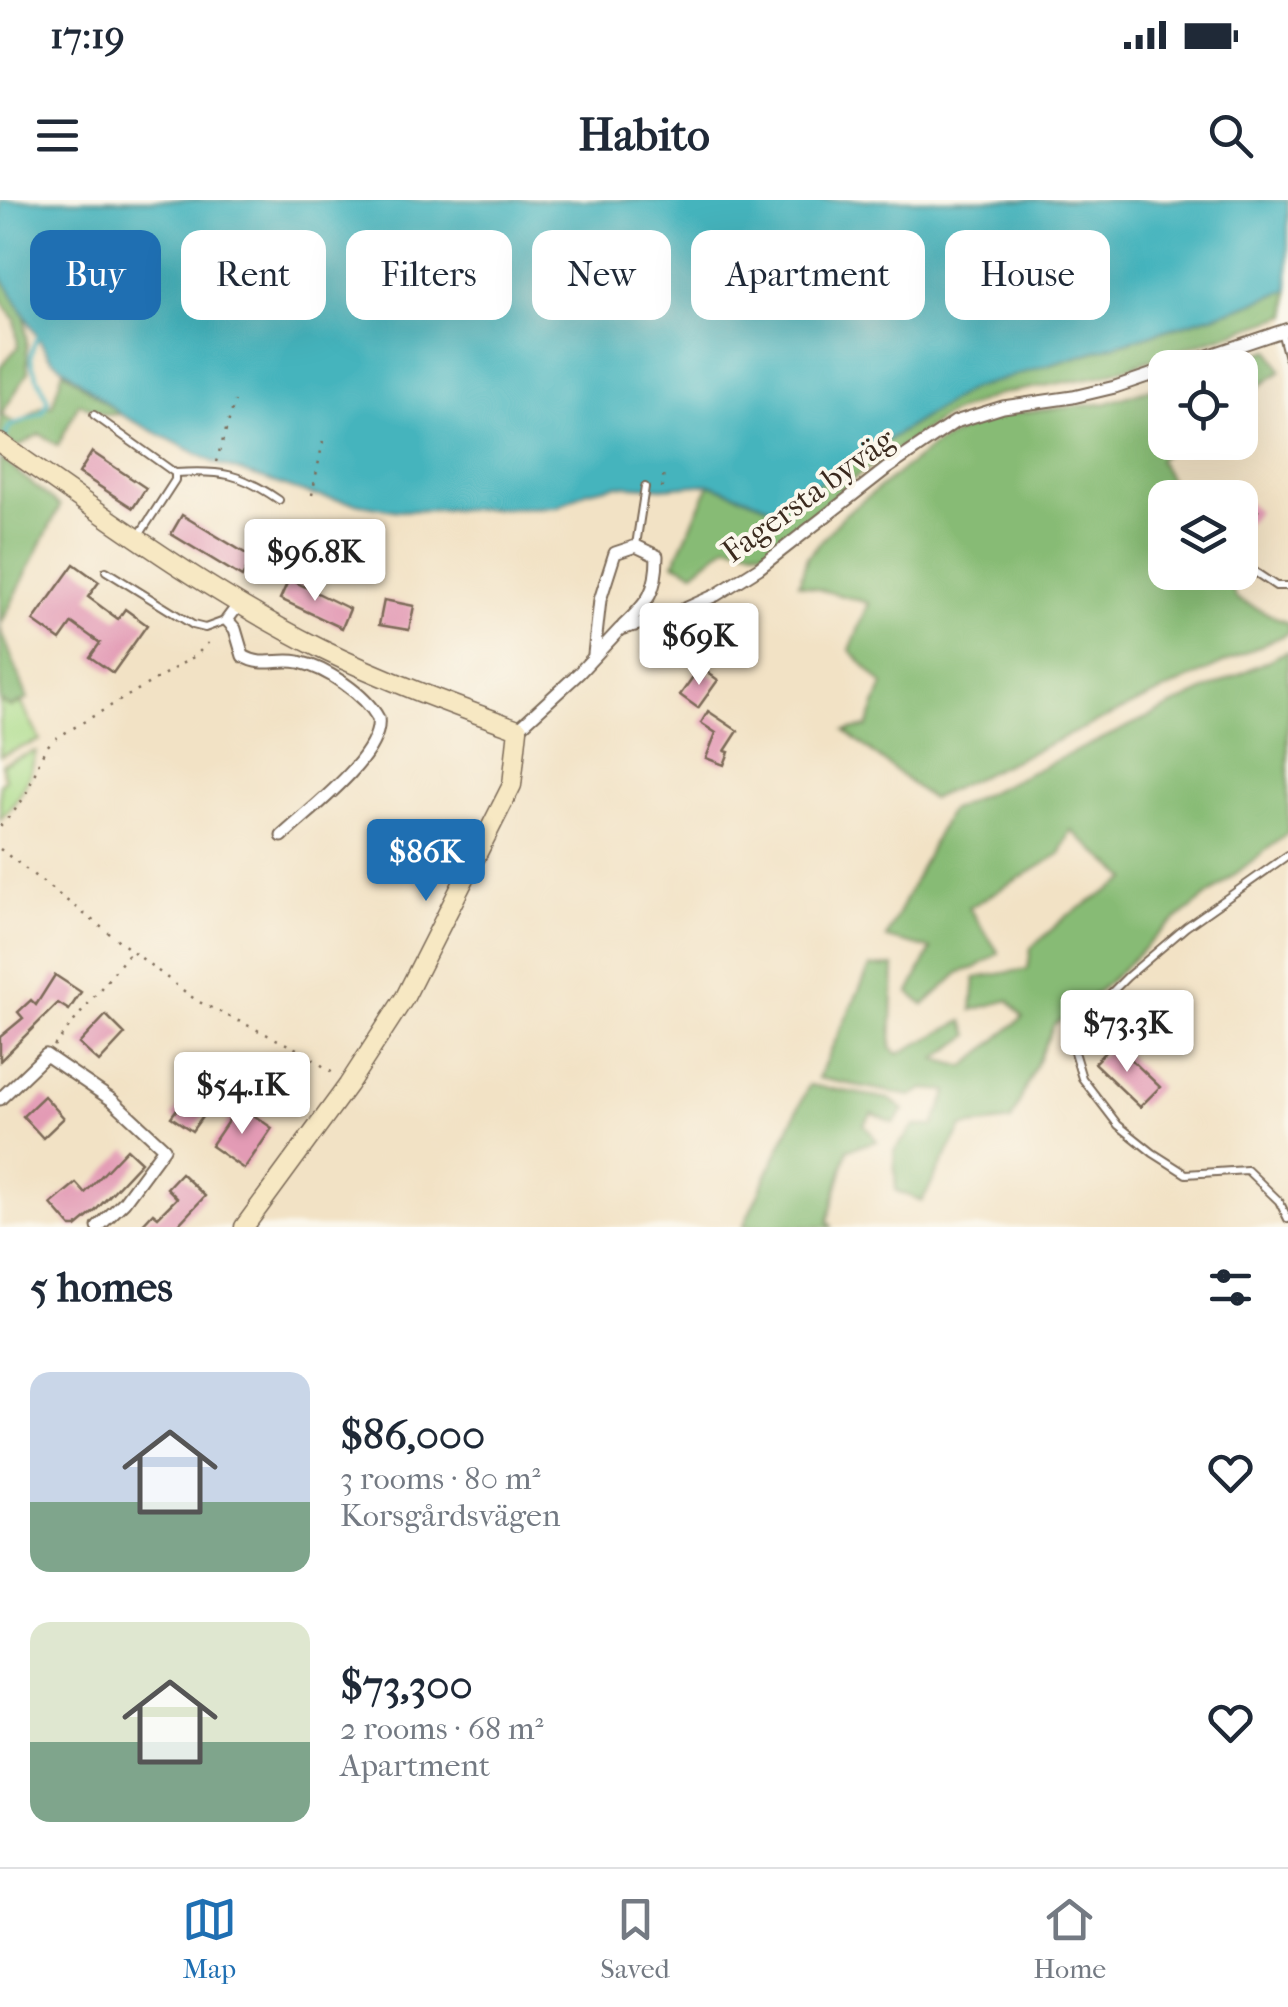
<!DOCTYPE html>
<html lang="en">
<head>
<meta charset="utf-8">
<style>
	:root { --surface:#fff; --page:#f6f6f7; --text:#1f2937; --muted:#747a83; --line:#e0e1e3; --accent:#1f6fb2 }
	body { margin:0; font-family:"IM FELL French Canon",serif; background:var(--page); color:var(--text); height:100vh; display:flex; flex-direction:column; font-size:38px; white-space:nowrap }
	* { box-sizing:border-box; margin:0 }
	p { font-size:32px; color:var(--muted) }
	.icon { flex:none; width:55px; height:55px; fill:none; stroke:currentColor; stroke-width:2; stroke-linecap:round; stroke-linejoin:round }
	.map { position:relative; height:1027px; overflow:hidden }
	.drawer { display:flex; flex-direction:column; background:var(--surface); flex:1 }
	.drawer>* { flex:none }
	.banner { position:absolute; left:30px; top:30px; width:1230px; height:90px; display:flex; gap:20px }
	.buttons { position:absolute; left:1148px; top:150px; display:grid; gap:20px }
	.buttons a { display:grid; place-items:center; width:110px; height:110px; border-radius:20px; background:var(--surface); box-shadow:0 10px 40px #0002; font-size:50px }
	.price { position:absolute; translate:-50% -85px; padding:0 22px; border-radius:10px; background:#fff; color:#222; font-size:32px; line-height:65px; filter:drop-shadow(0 2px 5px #0008) }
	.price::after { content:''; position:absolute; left:50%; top:60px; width:30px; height:22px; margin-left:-15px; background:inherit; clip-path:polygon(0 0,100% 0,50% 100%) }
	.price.current { background:var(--accent); color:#fff }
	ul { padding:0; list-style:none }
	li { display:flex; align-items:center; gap:30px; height:250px; padding:0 30px }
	li span { display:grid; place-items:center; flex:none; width:280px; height:200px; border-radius:20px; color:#555 }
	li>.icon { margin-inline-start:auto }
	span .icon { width:120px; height:120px; fill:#fffc; stroke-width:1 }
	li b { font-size:42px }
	h2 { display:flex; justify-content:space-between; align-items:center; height:120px; padding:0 30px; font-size:42px }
	.chip { padding:0 35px; border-radius:20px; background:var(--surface); box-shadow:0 10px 40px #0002; font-size:35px; line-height:90px }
	.chip.current { background:var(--accent); color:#fff }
	.status { display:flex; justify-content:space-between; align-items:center; height:70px; padding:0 50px; background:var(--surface); direction:ltr }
	.status svg { height:28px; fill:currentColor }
	header { display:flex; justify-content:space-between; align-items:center; height:130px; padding:0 30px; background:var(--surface); font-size:45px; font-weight:700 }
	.menu { display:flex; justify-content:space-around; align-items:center; height:140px; border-top:2px solid var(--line); background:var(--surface); font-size:28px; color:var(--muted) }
	.menu a { display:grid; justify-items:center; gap:5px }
	.menu .current { color:var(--accent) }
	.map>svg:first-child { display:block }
	.green { fill:#aadb89; stroke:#728254; stroke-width:2.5 }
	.forest { fill:#87bb75; stroke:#61724a; stroke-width:2.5 }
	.water { fill:#45b4bd; stroke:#406f6e; stroke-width:2.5 }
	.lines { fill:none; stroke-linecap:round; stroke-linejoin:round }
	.stream { stroke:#45b4bd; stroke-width:4 }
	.building { fill:#e39bb5 }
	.lane-casing { stroke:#7b6a58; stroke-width:10 }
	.street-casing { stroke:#7b6a58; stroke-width:15 }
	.secondary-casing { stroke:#7b6a58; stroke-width:21 }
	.path { stroke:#7b6a58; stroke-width:2.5; stroke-dasharray:2.5 8; stroke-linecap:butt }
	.lane { stroke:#fff; stroke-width:6 }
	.street { stroke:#fff; stroke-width:11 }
	.secondary { stroke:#f7e8c3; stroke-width:18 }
	.labels { text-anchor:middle; stroke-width:8; stroke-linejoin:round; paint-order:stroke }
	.street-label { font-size:32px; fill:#3b2a1e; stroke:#fbf7ec }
</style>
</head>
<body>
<div class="status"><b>17:19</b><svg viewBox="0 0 49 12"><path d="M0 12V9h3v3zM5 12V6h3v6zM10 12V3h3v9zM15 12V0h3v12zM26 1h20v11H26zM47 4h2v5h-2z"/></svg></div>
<header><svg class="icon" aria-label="menu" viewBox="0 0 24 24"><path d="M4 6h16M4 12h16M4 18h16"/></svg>Habito<svg class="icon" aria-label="search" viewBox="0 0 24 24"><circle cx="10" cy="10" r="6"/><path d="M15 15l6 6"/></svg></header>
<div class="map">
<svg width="1288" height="1027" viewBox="0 0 1288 1027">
	<rect width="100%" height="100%" fill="#fbf7ec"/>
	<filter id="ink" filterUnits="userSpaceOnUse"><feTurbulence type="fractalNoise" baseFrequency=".01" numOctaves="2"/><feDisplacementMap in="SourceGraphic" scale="20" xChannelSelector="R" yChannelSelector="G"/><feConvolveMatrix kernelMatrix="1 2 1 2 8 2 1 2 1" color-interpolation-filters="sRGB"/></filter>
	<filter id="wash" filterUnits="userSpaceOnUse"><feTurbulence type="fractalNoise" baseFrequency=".0048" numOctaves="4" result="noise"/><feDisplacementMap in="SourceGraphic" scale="40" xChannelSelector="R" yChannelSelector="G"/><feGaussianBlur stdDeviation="2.25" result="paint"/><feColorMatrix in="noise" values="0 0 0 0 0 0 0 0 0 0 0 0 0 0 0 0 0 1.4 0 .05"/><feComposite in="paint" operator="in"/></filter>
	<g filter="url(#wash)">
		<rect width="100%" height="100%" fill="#f2e2c5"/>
		<g class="green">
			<path d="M 0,501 L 11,507 L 21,502 L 40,540 L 0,556 Z"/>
			<path d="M 36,551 C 30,579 21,599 0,619 L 0,584 L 5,580 L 2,564 Z"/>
		</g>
		<g class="forest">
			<path d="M 0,74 L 25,114 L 28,172 L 1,215 L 18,225 L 41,207 L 52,206 L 63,170 L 120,214 L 105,215 L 79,203 L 58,246 L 40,234 L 17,247 L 0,236 L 0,167 L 18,147 L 15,119 L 0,99 Z"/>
			<path d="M 1288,90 L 1288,115 L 1105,175 L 999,194 L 947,215 L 853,279 L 771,351 L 727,345 L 694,372 L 674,363 L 710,284 L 777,309 L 970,189 L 1232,110 Z"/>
			<path d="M 1270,150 L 1281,171 L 1240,200 L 1240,168 L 1215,167 Z"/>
			<path d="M 1165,184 L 1165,242 L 1181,243 L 1158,259 L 1180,297 L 1165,298 L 1165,372 L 1224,373 L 1237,399 L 1288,423 L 1288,433 L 931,599 L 845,531 L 867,527 L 883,485 L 850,450 L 869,403 L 799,384 L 807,357 L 843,316 L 933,246 L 994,215 L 1107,203 Z"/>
			<path d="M 0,258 L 60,306 L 0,426 Z"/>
			<path d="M 0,427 L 28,499 L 11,507 L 0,501 Z"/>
			<path d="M 1288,451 L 1288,633 L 1162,731 L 1079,810 L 1054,824 L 1011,921 L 962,927 L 922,1001 L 896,991 L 894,951 L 915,926 L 934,926 L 948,891 L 924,889 L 911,896 L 818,878 L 870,767 L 894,766 L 891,848 L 898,854 L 963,821 L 970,835 L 936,859 L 965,867 L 1023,817 L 1009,800 L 972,810 L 975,778 L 1028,769 L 1031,748 L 1067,716 L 1128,679 L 1071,630 L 1060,654 L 969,708 L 999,753 L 975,768 L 960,772 L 924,805 L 909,793 L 931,749 L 886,738 L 949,611 Z"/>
			<path d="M 809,885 L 889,899 L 904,910 L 894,923 L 872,913 L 864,924 L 877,941 L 848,949 L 828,1021 L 832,1027 L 743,1027 Z"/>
		</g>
		<path class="water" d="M 0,0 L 1288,0 L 1288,90 L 1232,110 L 970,189 L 777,309 L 710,284 L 662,288 L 617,285 L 588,291 L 557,307 L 398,311 L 312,295 L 215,263 L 120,214 L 49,156 L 0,74 Z"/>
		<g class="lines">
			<path class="stream" d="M 5,238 L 9,227 L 42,213 L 48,201 C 39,173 20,162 40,133"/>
		</g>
		<g id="blocks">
			<g class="building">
				<path d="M 92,252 L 146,288 L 133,308 L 79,273 Z"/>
				<path d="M 1226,284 L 1258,311 L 1240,332 L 1240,298 L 1214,298 Z"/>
				<path d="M 182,315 L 253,358 L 242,377 L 171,334 Z"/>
				<path d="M 74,364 L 99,382 L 88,397 L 118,419 L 125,409 L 147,425 L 113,473 L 90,457 L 100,443 L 72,423 L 60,440 L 33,421 Z"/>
				<path d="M 289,379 L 350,409 L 342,428 L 280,399 Z"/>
				<path d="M 384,400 L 414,406 L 409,430 L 379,425 Z"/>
				<path d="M 700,467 L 718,480 L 698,508 L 680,495 Z"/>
				<path d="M 708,511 L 738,531 L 725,551 L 729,552 L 724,565 L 706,558 L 716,533 L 701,523 Z"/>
				<path d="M 55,775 L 81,792 L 69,810 L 58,803 L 0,861 L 0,837 L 23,818 L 18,812 L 31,800 L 36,805 Z"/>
				<path d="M 106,815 L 125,834 L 99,862 L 79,844 Z"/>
				<path d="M 1114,843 L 1160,887 L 1140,907 L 1094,863 Z"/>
				<path d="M 197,882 L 217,896 L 192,931 L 171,917 Z"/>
				<path d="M 44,896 L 64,918 L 43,938 L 23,916 Z"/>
				<path d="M 239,905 L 272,928 L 244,969 L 211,946 Z"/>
				<path d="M 127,949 L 141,962 L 95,1011 L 76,1027 L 71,1027 L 51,1004 L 76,983 L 85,993 Z"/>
				<path d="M 181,973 L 205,996 L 176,1027 L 140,1027 L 153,1013 L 158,1017 L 177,998 L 167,988 Z"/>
			</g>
		</g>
	</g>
	<g filter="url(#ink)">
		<use href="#blocks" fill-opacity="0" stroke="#7b6a58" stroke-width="2.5"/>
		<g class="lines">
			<g class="lane-casing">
				<g id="lane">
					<path d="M 1281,131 L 1288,158"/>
					<path d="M 94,215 L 175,273 L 175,280 L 138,337"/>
					<path d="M 175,273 C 221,270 240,273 279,300"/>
					<path d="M 636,345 L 645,287"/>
					<path d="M 1240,362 L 1276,386 L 1288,386"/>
					<path d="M 106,371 L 193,425 L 205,428 L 227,420"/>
					<path d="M 1288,655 L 1186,727 L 1127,777 L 1082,822 L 1074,852 L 1082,878 L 1118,925 L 1153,953 L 1186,974 L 1247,970 L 1279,1001 L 1288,1019"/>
				</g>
			</g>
			<g class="street-casing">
				<g id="street">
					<path d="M 1172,168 L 1288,129"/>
					<path d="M 239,404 L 227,420 L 235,429 L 243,456 C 263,468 278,458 299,462 C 326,468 365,494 378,518 C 384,556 308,611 282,636"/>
					<path d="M 594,454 L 600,400 L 615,353 L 636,346 L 657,356 C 657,392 648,402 623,426"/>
					<path d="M 518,529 L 579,473 L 620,429 L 669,416 L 716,395 L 759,368 L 886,269 L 955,222 L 1003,207 L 1073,197 L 1115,187 L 1165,170"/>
					<path d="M 0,899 L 46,855 L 112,900 L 164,948 L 124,1002 L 98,1027"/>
				</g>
			</g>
			<g class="secondary-casing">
				<path id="secondary" d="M 0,243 C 104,315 207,392 321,449 C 384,480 452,505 518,529 L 512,585 L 405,797 L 348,885 L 244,1027"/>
			</g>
			<g class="path">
				<path d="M 216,262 L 235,201"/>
				<path d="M 662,288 L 664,270"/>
				<path d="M 312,295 L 324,236"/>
				<path d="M 0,626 C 13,613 23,602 30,585 C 38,568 39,554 53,540 L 195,456 L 213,438"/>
				<path d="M 0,649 L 197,801 L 303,852 L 337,876"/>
				<path d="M 54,846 L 131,751"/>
			</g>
			<use href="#lane" class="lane"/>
			<use href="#street" class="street"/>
			<use href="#secondary" class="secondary"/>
		</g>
	</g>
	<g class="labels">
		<g class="street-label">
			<text transform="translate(808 295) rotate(-36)" y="11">Fagersta byväg</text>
		</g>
	</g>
</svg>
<div class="buttons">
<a><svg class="icon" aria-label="locate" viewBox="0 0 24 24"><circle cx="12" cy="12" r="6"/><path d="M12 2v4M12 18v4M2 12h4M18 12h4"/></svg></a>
<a><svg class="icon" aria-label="layers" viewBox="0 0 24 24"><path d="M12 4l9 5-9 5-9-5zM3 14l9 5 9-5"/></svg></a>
</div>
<b class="price" style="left:315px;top:404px">$96.8K</b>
<b class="price" style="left:699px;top:488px">$69K</b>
<b class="price current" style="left:426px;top:704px">$86K</b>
<b class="price" style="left:1127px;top:875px">$73.3K</b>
<b class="price" style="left:242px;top:937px">$54.1K</b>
<div class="banner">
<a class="chip current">Buy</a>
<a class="chip">Rent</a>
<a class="chip">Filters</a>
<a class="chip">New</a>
<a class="chip">Apartment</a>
<a class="chip">House</a>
</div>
</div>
<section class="drawer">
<h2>5 homes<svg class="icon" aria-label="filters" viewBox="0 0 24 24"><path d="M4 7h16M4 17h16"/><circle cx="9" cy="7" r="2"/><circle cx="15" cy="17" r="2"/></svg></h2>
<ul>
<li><span style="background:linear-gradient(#c9d6e8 65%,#7fa58c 0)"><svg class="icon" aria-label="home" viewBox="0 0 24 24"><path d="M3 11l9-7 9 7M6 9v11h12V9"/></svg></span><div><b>$86,000</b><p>3 rooms · 80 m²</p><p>Korsgårdsvägen</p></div><svg class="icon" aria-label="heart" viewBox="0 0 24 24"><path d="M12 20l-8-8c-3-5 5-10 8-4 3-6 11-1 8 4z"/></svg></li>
<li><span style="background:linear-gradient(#dfe7d0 60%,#7fa58c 0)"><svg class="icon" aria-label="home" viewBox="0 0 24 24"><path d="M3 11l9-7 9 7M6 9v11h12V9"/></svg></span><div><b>$73,300</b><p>2 rooms · 68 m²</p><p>Apartment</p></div><svg class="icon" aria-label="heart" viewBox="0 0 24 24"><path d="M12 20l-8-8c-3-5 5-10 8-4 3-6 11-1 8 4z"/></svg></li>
</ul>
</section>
<nav class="menu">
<a class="current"><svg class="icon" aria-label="map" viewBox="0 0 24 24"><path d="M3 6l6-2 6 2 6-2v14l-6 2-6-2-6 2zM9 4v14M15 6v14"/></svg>Map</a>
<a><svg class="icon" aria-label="saved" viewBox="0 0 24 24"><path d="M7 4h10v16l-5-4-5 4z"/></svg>Saved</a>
<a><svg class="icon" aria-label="home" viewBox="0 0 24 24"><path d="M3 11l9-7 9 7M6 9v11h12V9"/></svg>Home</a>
</nav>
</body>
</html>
